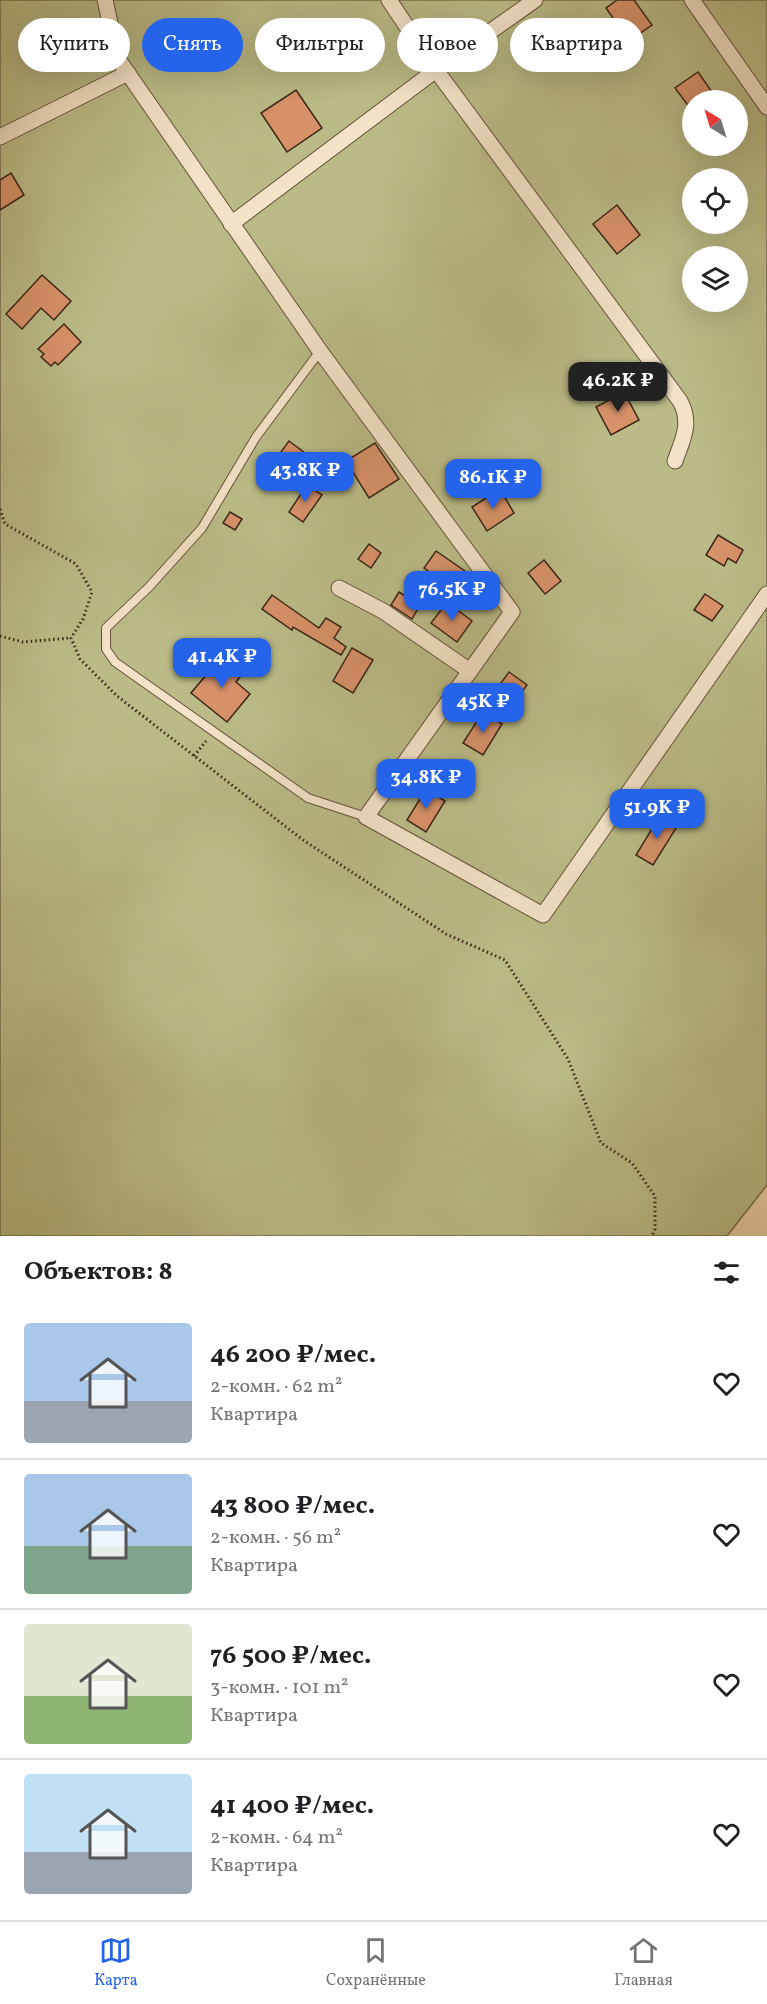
<!DOCTYPE html>
<html lang="ru">
<head>
<meta charset="utf-8">
<style>
	:root { --surface:#fff; --page:#f2f2f2; --text:#202124; --muted:#757577; --line:#e0e0e0; --accent:#2563eb }
	body { margin:0; font-family:Vollkorn,serif; background:var(--page); color:var(--text); height:100vh; display:flex; flex-direction:column; font-size:22px; white-space:nowrap }
	* { box-sizing:border-box; margin:0 }
	p { font-size:20px; color:var(--muted) }
	.icon { flex:none; width:33px; height:33px; fill:none; stroke:currentColor; stroke-width:2; stroke-linecap:round; stroke-linejoin:round }
	.map { position:relative; height:1236px; overflow:hidden }
	.drawer { display:flex; flex-direction:column; background:var(--surface); flex:1 }
	.drawer>* { flex:none }
	.top-card { position:absolute; left:18px; top:18px; width:732px; height:54px; display:flex; gap:12px }
	.needle { width:39px; rotate:322deg }
	.fabs { position:absolute; left:682px; top:90px; display:grid; gap:12px }
	.fabs a { display:grid; place-items:center; width:66px; height:66px; border-radius:50%; background:var(--surface); box-shadow:0 6px 24px #0002; font-size:30px }
	.price { position:absolute; translate:-50% -51px; padding:0 14px; border-radius:12px; background:var(--accent); color:#fff; font-size:20px; line-height:39px; filter:drop-shadow(0 2px 3px #0008) }
	.price::after { content:''; position:absolute; left:50%; top:36px; width:18px; height:14px; margin-left:-9px; background:inherit; clip-path:polygon(0 0,100% 0,50% 100%) }
	.price.on { background:#222; color:#fff }
	ul { padding:0; list-style:none }
	li { display:flex; align-items:center; gap:18px; height:150px; padding:0 24px }
	li+li { border-top:2px solid var(--line) }
	li span { display:grid; place-items:center; flex:none; width:168px; height:120px; border-radius:6px; color:#555 }
	li>.icon { margin-inline-start:auto }
	span .icon { width:72px; height:72px; fill:#fffc; stroke-width:1 }
	li b { font-size:26px }
	h2 { display:flex; justify-content:space-between; align-items:center; height:72px; padding:0 24px; font-size:26px }
	.tag { padding:0 21px; border-radius:27px; background:var(--surface); box-shadow:0 6px 24px #0002; font-size:21px; line-height:54px }
	.tag.on { background:var(--accent); color:#fff }
	.menu { display:flex; justify-content:space-around; align-items:center; height:84px; border-top:2px solid var(--line); background:var(--surface); font-size:16px; color:var(--muted) }
	.menu a { display:grid; justify-items:center; gap:3px }
	.menu .on { color:var(--accent) }
	.map>svg:first-child { display:block }
	.green { fill:#babb86; stroke:#7a704e; stroke-width:1.5; fill-rule:evenodd }
	.building { fill:#d8926a; stroke:#3b2615; stroke-width:1.5 }
	.lines { fill:none; stroke-linecap:round; stroke-linejoin:round }
	.service-casing { stroke:#67513a; stroke-width:10 }
	.minor-casing { stroke:#67513a; stroke-width:17 }
	.path { stroke:#3b2615; stroke-width:3; stroke-dasharray:1.5 3; stroke-linecap:butt }
	.service { stroke:#f3e2c7; stroke-width:8 }
	.minor { stroke:#f3e2c7; stroke-width:15 }
</style>
</head>
<body>
<div class="map">
<svg width="767" height="1236" viewBox="0 0 767 1236">
	<rect width="100%" height="100%" fill="#ecd2a9"/>
	<filter id="stains"><feTurbulence type="fractalNoise" baseFrequency=".00333" numOctaves="4"/><feColorMatrix values="0 0 0 0 .2 0 0 0 0 .09 0 0 0 0 .02 0 0 0 .5 -.17"/></filter>
	<radialGradient id="worn" r=".72"><stop offset=".6" stop-color="#630" stop-opacity="0"/><stop offset="1" stop-color="#630" stop-opacity=".3"/></radialGradient>
	<path class="green" d="M 0,0 L 767,0 L 767,1185 L 727,1236 L 0,1236 ZM 693,100 L 738,100 L 738,146 L 693,146 ZM 693,178 L 738,178 L 738,224 L 693,224 ZM 693,256 L 738,256 L 738,302 L 693,302 Z"/>
	<g class="building">
		<path d="M 617,0 L 634,0 L 652,25 L 629,41 L 606,8 Z"/>
		<path d="M 698,72 L 712,92 L 701,100 L 693,100 L 693,106 L 690,108 L 675,88 Z"/>
		<path d="M 296,90 L 322,128 L 287,152 L 261,113 Z"/>
		<path d="M 11,173 L 24,195 L 0,210 L 0,180 Z"/>
		<path d="M 617,205 L 640,235 L 617,254 L 593,224 Z"/>
		<path d="M 42,275 L 71,301 L 54,320 L 41,308 L 22,329 L 6,314 Z"/>
		<path d="M 64,324 L 81,342 L 58,365 L 55,362 L 51,366 L 41,357 L 44,354 L 38,349 Z"/>
		<path d="M 624,392 L 639,420 L 611,435 L 596,407 Z"/>
		<path d="M 289,441 L 329,471 L 319,486 L 278,456 Z"/>
		<path d="M 375,443 L 399,479 L 369,498 L 346,461 Z"/>
		<path d="M 307,485 L 322,495 L 303,522 L 289,512 Z"/>
		<path d="M 500,489 L 514,513 L 487,531 L 472,507 Z"/>
		<path d="M 230,512 L 242,519 L 235,530 L 223,523 Z"/>
		<path d="M 718,535 L 743,550 L 736,563 L 728,558 L 724,566 L 706,555 Z"/>
		<path d="M 369,544 L 381,553 L 371,568 L 358,559 Z"/>
		<path d="M 436,551 L 475,578 L 462,596 L 424,568 Z"/>
		<path d="M 544,560 L 561,581 L 545,594 L 528,573 Z"/>
		<path d="M 399,592 L 420,605 L 412,619 L 391,605 Z"/>
		<path d="M 705,594 L 723,606 L 712,621 L 694,610 Z"/>
		<path d="M 272,595 L 319,628 L 326,618 L 341,627 L 334,638 L 346,647 L 341,655 L 293,627 L 292,630 L 262,609 Z"/>
		<path d="M 447,602 L 472,621 L 457,642 L 431,623 Z"/>
		<path d="M 352,648 L 373,660 L 353,693 L 333,681 Z"/>
		<path d="M 223,655 L 244,672 L 236,682 L 250,694 L 227,722 L 191,693 Z"/>
		<path d="M 509,672 L 527,685 L 513,704 L 495,691 Z"/>
		<path d="M 483,712 L 502,724 L 483,755 L 463,743 Z"/>
		<path d="M 426,789 L 445,801 L 426,832 L 407,820 Z"/>
		<path d="M 661,814 L 678,825 L 653,865 L 636,855 Z"/>
	</g>
	<g class="lines">
		<g class="service-casing">
			<path id="service" d="M 320,351 L 256,437 L 202,528 L 149,587 L 106,628 L 106,649 L 115,662 L 308,798 L 366,817"/>
		</g>
		<g class="minor-casing">
			<g id="minor">
				<path d="M 105,0 L 118,59 L 320,351 L 512,612 L 366,817 L 543,915 L 767,594"/>
				<path d="M 389,0 L 436,70 L 680,401 C 692,423 683,439 675,461"/>
				<path d="M 692,0 L 767,107"/>
				<path d="M 0,137 L 128,73"/>
				<path d="M 231,224 L 436,70 L 535,0"/>
				<path d="M 339,588 L 383,611 L 470,671"/>
			</g>
		</g>
		<g class="path">
			<path d="M 0,509 L 5,524 L 76,564 L 92,592 L 83,619 L 71,638 L 80,659 L 117,696 L 303,840 L 446,934 L 505,960 L 568,1059 L 601,1143 L 632,1163 L 655,1196 L 655,1229 L 652,1236"/>
			<path d="M 0,636 L 23,642 L 71,638"/>
			<path d="M 194,756 L 206,741"/>
		</g>
		<use href="#service" class="service"/>
		<use href="#minor" class="minor"/>
	</g>
	<rect width="100%" height="100%" filter="url(#stains)"/>
	<rect width="100%" height="100%" fill="url(#worn)"/>
</svg>
<div class="fabs">
<a><svg class="needle" viewBox="-14 -14 28 28"><path d="M0-13l5 13h-10z" fill="#e53935"/><path d="M0 13l5-13h-10z" fill="#757577"/></svg></a>
<a><svg class="icon" aria-label="locate" viewBox="0 0 24 24"><circle cx="12" cy="12" r="6"/><path d="M12 2v4M12 18v4M2 12h4M18 12h4"/></svg></a>
<a><svg class="icon" aria-label="layers" viewBox="0 0 24 24"><path d="M12 4l9 5-9 5-9-5zM3 14l9 5 9-5"/></svg></a>
</div>
<b class="price on" style="left:618px;top:413px">46.2K ₽</b>
<b class="price" style="left:305px;top:503px">43.8K ₽</b>
<b class="price" style="left:493px;top:510px">86.1K ₽</b>
<b class="price" style="left:452px;top:622px">76.5K ₽</b>
<b class="price" style="left:222px;top:689px">41.4K ₽</b>
<b class="price" style="left:483px;top:734px">45K ₽</b>
<b class="price" style="left:426px;top:810px">34.8K ₽</b>
<b class="price" style="left:657px;top:840px">51.9K ₽</b>
<div class="top-card">
<a class="tag">Купить</a>
<a class="tag on">Снять</a>
<a class="tag">Фильтры</a>
<a class="tag">Новое</a>
<a class="tag">Квартира</a>
</div>
</div>
<section class="drawer">
<h2>Объектов: 8<svg class="icon" aria-label="filters" viewBox="0 0 24 24"><path d="M4 7h16M4 17h16"/><circle cx="9" cy="7" r="2"/><circle cx="15" cy="17" r="2"/></svg></h2>
<ul>
<li><span style="background:linear-gradient(#a9c7e8 65%,#9aa5b1 0)"><svg class="icon" aria-label="home" viewBox="0 0 24 24"><path d="M3 11l9-7 9 7M6 9v11h12V9"/></svg></span><div><b>46 200 ₽/мес.</b><p>2-комн. · 62 m²</p><p>Квартира</p></div><svg class="icon" aria-label="heart" viewBox="0 0 24 24"><path d="M12 20l-8-8c-3-5 5-10 8-4 3-6 11-1 8 4z"/></svg></li>
<li><span style="background:linear-gradient(#a9c7e8 60%,#7fa58c 0)"><svg class="icon" aria-label="home" viewBox="0 0 24 24"><path d="M3 11l9-7 9 7M6 9v11h12V9"/></svg></span><div><b>43 800 ₽/мес.</b><p>2-комн. · 56 m²</p><p>Квартира</p></div><svg class="icon" aria-label="heart" viewBox="0 0 24 24"><path d="M12 20l-8-8c-3-5 5-10 8-4 3-6 11-1 8 4z"/></svg></li>
<li><span style="background:linear-gradient(#dfe7d0 60%,#8fb573 0)"><svg class="icon" aria-label="home" viewBox="0 0 24 24"><path d="M3 11l9-7 9 7M6 9v11h12V9"/></svg></span><div><b>76 500 ₽/мес.</b><p>3-комн. · 101 m²</p><p>Квартира</p></div><svg class="icon" aria-label="heart" viewBox="0 0 24 24"><path d="M12 20l-8-8c-3-5 5-10 8-4 3-6 11-1 8 4z"/></svg></li>
<li><span style="background:linear-gradient(#bfe0f5 65%,#9aa5b1 0)"><svg class="icon" aria-label="home" viewBox="0 0 24 24"><path d="M3 11l9-7 9 7M6 9v11h12V9"/></svg></span><div><b>41 400 ₽/мес.</b><p>2-комн. · 64 m²</p><p>Квартира</p></div><svg class="icon" aria-label="heart" viewBox="0 0 24 24"><path d="M12 20l-8-8c-3-5 5-10 8-4 3-6 11-1 8 4z"/></svg></li>
</ul>
</section>
<nav class="menu">
<a class="on"><svg class="icon" aria-label="map" viewBox="0 0 24 24"><path d="M3 6l6-2 6 2 6-2v14l-6 2-6-2-6 2zM9 4v14M15 6v14"/></svg>Карта</a>
<a><svg class="icon" aria-label="saved" viewBox="0 0 24 24"><path d="M7 4h10v16l-5-4-5 4z"/></svg>Сохранённые</a>
<a><svg class="icon" aria-label="home" viewBox="0 0 24 24"><path d="M3 11l9-7 9 7M6 9v11h12V9"/></svg>Главная</a>
</nav>
</body>
</html>
